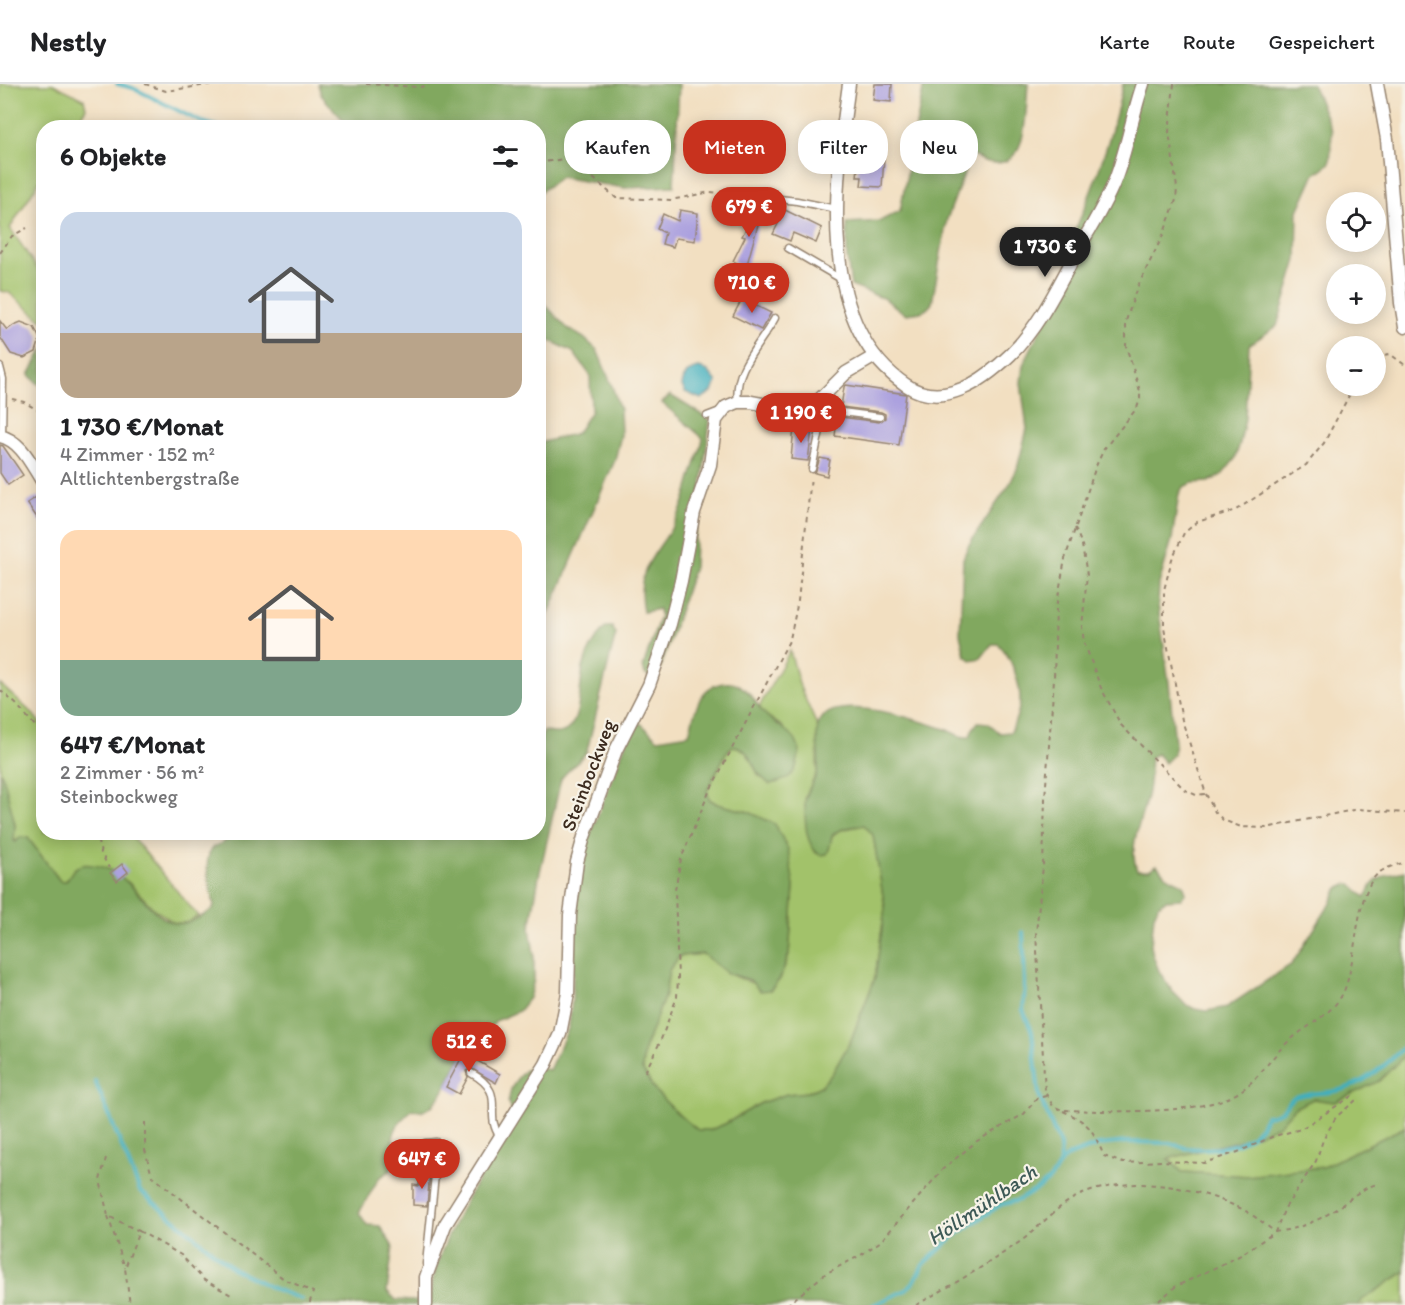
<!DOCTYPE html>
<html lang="de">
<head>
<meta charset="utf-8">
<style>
	:root { --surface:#fff; --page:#f2f2f2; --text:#202124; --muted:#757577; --line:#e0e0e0; --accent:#c8321e }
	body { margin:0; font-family:Itim,sans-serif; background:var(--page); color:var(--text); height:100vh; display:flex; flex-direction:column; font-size:22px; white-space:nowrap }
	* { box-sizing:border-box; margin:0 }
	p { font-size:20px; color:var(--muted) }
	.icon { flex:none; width:33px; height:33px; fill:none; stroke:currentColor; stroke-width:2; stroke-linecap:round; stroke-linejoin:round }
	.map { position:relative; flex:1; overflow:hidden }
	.side { position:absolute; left:36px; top:36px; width:510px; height:720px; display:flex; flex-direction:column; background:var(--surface); border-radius:24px; box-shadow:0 3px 15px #0003 }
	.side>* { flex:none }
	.top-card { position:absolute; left:564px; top:36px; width:570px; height:54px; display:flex; gap:12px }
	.controls { position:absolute; left:1326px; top:108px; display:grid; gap:12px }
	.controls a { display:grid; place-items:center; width:60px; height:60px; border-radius:50%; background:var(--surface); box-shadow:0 3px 15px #0003; font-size:30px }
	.price { position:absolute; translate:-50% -51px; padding:0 14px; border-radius:21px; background:var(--accent); color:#fff; font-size:20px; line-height:39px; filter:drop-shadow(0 2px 3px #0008) }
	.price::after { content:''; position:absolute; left:50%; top:36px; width:18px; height:14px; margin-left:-9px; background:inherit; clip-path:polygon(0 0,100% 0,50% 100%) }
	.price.current { background:#222; color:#fff }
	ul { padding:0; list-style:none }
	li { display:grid; align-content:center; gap:12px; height:318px; padding:0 24px }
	li span { display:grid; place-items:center; height:186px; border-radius:18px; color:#555 }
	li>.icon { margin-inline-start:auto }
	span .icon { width:108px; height:108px; fill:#fffc; stroke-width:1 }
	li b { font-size:26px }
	h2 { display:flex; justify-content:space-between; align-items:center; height:72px; padding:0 24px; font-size:26px }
	.pill { padding:0 21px; border-radius:24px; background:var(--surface); box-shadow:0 3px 15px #0003; font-size:21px; line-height:54px }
	.pill.current { background:var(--accent); color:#fff }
	header { display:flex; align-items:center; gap:36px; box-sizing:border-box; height:84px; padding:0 30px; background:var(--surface); border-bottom:2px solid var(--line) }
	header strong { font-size:28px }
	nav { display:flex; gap:33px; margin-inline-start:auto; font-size:21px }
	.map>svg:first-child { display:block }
	.green { fill:#a2c26a; stroke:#6e7644; stroke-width:1.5 }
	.forest { fill:#81a85e; stroke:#5e693e; stroke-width:1.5 }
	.water { fill:#41afbe; stroke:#3e6c6e; stroke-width:1.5 }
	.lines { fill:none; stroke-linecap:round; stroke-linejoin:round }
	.stream { stroke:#41afbe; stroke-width:4 }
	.building { fill:#aca1df }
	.lane-casing { stroke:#968470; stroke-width:9 }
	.street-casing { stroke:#968470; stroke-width:15 }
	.path { stroke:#968470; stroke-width:2; stroke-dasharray:4.5 4.5; stroke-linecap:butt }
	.lane { stroke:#fff; stroke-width:6 }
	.street { stroke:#fff; stroke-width:12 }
	.labels { text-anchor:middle; stroke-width:4.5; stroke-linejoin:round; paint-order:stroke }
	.street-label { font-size:20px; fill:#3b2a1e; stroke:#f7f3e8 }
	.water-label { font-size:21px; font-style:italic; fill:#3d5956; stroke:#f7f3e8 }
</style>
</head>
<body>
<header>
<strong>Nestly</strong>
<nav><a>Karte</a><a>Route</a><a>Gespeichert</a></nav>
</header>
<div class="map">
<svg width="1405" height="1221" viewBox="0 0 1405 1221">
	<rect width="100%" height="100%" fill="#f7f3e8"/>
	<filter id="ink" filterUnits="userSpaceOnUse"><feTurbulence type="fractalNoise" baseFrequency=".0167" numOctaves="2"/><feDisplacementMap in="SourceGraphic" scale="12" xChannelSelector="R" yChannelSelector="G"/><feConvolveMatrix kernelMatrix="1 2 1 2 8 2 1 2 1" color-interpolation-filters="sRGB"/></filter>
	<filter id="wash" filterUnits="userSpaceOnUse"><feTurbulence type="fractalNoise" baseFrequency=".008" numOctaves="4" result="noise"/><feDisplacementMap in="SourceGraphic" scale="24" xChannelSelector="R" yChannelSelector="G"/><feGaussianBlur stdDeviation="1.35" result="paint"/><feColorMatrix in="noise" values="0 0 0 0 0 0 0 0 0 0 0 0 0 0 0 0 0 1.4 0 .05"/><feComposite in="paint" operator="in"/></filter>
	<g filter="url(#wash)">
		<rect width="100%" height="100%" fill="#f2dfc1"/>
		<g class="green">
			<path d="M 0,0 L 53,0 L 84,15 L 86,24 L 74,43 L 44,44 L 43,91 L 10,144 L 43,193 L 43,237 L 8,208 L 0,207 Z"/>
			<path d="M 790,567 L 800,603 L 818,644 L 817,688 L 805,713 L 815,768 L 820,771 L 827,770 C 830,764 830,761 831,755 C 834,744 854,744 864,741 L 873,750 L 885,824 L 875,894 L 851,956 L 832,990 L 821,1002 L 808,1008 L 787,1010 L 761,1019 L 725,1040 L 710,1046 L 698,1046 L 678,1030 L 655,1007 L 642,985 L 644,966 L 665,911 L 669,886 L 680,872 L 703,870 L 727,889 L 770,906 L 780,895 L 789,870 L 794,802 L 749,728 L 717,720 L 709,715 L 707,707 L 726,669 L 732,662 C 748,662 752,679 759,692 L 783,643 L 764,630 L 759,623 Z"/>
			<path d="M 0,600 L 33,630 L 43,643 L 44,748 L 129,749 L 198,832 L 187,839 L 175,839 L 154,825 L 128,798 L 75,784 L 66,797 L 60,797 L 28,754 L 14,757 L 15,741 L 4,696 L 0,687 Z"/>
			<path d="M 1405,971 L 1405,1043 L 1323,1083 L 1248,1092 L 1182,1088 L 1168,1074 L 1249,1054 L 1279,1041 L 1294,1024 L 1313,1015 L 1335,1018 L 1379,997 Z"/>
			<path d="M 1405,1188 L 1405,1221 L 1358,1221 L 1363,1215 Z"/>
		</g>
		<g class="forest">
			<path d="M 318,0 L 679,0 L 674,102 L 625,104 L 560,93 L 539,109 L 538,44 L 340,43 L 344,37 L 321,11 Z"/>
			<path d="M 924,0 L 1028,0 C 1025,27 1030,87 988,78 C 982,77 976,73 971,71 L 947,135 L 932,219 C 926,229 916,229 905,230 L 885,215 L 851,202 L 847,173 L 847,139 L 880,137 L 900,127 Z"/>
			<path d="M 1123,0 L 1312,0 L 1332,47 L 1330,79 L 1314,91 L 1298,127 L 1297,176 L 1277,242 L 1249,261 L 1245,335 L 1240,359 L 1235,375 L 1222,391 L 1208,398 L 1192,399 L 1183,403 L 1179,410 L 1172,455 L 1159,500 L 1158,521 L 1169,599 L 1175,659 L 1173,671 L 1165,679 L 1157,670 L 1151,673 C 1150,684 1150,696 1148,707 C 1144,732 1127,760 1137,786 L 1149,786 L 1157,781 L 1166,792 L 1183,800 L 1186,808 L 1181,815 L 1165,816 L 1159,821 L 1154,831 L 1151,861 L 1153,872 L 1160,889 L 1173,908 L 1185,920 L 1195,925 L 1207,927 L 1227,923 L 1292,880 L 1332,817 C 1336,807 1339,800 1351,800 L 1365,813 C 1370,809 1369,805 1373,800 C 1379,792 1395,789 1405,787 L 1405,971 L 1379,997 L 1335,1018 L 1313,1015 L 1294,1024 L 1279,1041 L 1249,1054 L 1168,1075 L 1182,1088 L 1248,1092 L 1323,1083 L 1405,1043 L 1405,1188 L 1363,1215 L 1358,1221 L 0,1221 L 0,687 L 4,695 L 15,741 L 14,757 L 16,758 L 20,753 L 28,754 L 60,797 L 66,797 C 69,793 71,788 74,785 C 79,781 86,780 92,781 C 133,785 143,830 175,839 C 186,842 205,831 213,825 L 214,821 C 211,807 201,776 213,764 C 220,758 231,757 237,749 L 538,748 L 538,663 L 543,649 L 545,647 C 584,661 578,607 583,584 C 587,568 594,555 606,543 L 612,543 L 616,550 L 613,561 L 587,667 C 580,678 569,684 561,695 L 539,792 L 530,844 L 534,870 L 534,896 L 529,914 L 519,927 L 498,936 L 466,964 L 440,1013 L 432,1022 L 423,1027 L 412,1026 C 395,1040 388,1053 397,1075 L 390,1087 L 379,1094 L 359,1129 L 367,1141 L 380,1142 L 393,1163 L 387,1207 L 396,1216 L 429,1218 C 438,1149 480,1094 516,1037 L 508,1019 L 511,1005 L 517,995 L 524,987 L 533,982 L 549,986 L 569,943 L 572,916 L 577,803 L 585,765 L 630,648 L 640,639 L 658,655 L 689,650 C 695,628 698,601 725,599 C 734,598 743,603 749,609 C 754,615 758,622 763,628 C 779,647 810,650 795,685 C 790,696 780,698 769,700 C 765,696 761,693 758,689 C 750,677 748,662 732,662 L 726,669 L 707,707 L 709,715 L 717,720 L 749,728 L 775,740 L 788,765 L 794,802 L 789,870 L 780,895 L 770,906 L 760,907 L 750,896 L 727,889 L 703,870 L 680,872 L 669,886 L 665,911 L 644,966 L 642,985 L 655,1007 L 678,1030 L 698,1046 L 710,1046 L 725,1040 L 761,1019 L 787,1010 L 808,1008 L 821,1002 L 832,990 L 851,956 L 875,894 L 885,824 L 873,751 L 864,741 C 856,743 836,744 832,752 C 830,758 831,763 827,770 L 820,771 C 805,762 805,737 805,721 C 805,707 814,700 817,688 C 822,672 811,647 822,634 C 841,610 920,637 945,645 C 954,649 960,654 970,653 L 972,646 L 978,638 L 988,639 L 1000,649 L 1011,648 C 1015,638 1020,626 1020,616 C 1020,598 1011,571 998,560 L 992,560 L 981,574 L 971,576 L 965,571 L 960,550 L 963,475 L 968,462 L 1009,401 L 1017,385 L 1027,345 L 1021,299 L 1023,281 L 1071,184 L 1064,172 C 1089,116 1111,60 1123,0 Z"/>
			<path d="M 539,214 L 567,244 L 584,254 L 597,266 L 612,302 L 620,326 L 621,351 L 615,376 L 539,552 L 539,359 L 577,349 L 591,327 L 590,291 L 573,268 L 547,255 L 539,248 Z"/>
			<path d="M 43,265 L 43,304 L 29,291 Z"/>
			<path d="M 670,311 L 710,336 L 695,455 L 694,483 L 661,583 L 649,592 L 645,590 L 643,583 L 660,532 L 659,525 L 643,528 C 634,480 659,471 677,434 C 686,418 689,398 695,381 C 698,371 702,364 703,354 L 662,319 Z"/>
		</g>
		<path class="water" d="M 699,284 L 708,287 L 717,298 L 712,308 L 701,315 L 685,308 L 682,302 C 683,291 688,286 699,284 Z"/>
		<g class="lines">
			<g class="stream">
				<path d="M 117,0 L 133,4 L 199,37 L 223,44"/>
				<path d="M 1023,848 L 1025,901 L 1023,926 L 1032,948 L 1039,1011 L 1060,1061 L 1061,1078"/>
				<path d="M 95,997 L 140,1107 L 234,1185 L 272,1204 L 301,1215"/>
				<path d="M 873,1221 L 904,1207 L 914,1198 L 923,1181 L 953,1153 L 1000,1121 L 1019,1116 L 1041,1103 L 1051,1094 L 1061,1078 L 1068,1072 L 1099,1061 L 1127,1058 L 1170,1059 L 1185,1064 L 1204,1065 L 1220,1064 L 1237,1060 L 1252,1052 L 1261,1042 L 1266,1032 C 1290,1029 1282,1019 1295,1013 C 1308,1008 1323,1010 1336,1007 C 1361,1002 1389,980 1405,961"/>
			</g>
		</g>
		<g id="blocks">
			<g class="building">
				<path d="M 875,0 L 892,0 L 891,18 L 873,16 Z"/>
				<path d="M 859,72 L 884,74 L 882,103 L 861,102 L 862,93 L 857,93 Z"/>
				<path d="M 760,118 L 764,119 L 746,184 L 733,177 L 745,153 L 742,152 Z"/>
				<path d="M 680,126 L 698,129 L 695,157 L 676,154 L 673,163 L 662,160 L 665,149 L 657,145 L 663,130 L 678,137 Z"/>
				<path d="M 785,126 L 822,144 L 816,159 L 793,149 L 790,157 L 773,150 Z"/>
				<path d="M 742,215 L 771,229 L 761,246 L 733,232 Z"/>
				<path d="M 0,237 L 7,246 L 14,241 L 21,238 L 34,243 L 40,255 L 36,268 L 24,274 L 11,270 L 0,253 Z"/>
				<path d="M 846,301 L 906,310 L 899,361 L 835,352 L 837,337 L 839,337 L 840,333 L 879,338 L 885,334 L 885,330 L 881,328 L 841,323 L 844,303 Z"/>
				<path d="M 794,343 L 812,345 L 808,377 L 791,375 Z"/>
				<path d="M 0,361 L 3,362 L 23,391 L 8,401 L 0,389 Z"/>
				<path d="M 820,374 L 830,376 L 827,392 L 815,389 Z"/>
				<path d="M 38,412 L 44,420 L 44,444 L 27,419 Z"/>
				<path d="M 122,780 L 128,788 L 117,797 L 110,789 Z"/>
				<path d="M 464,969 L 500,990 L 496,999 L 471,984 L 466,987 L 468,993 L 459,1010 L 446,1003 Z"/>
				<path d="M 419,1087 L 430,1087 L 427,1122 L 413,1121 L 413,1101 L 419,1102 Z"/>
			</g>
		</g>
	</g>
	<g filter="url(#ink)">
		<use href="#blocks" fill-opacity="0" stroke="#968470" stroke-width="1.5"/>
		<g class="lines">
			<g class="lane-casing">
				<g id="lane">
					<path d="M 745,111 L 797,117 L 836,125"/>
					<path d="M 788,164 L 841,195"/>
					<path d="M 0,283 L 3,295 L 2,352"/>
					<path d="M 738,318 C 733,285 760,261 775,234"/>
					<path d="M 824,324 L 834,327 L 880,333"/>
					<path d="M 707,332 L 720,327"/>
					<path d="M 812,385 L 824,327 L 819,316"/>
					<path d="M 471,989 C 509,1010 482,1028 500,1053"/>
					<path d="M 425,1059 L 436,1058 L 443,1063 L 436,1081 L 426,1180"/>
				</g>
			</g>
			<g class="street-casing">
				<g id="street">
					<path d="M 849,0 C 836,94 814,239 906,301 C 942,326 983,297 1010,271 C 1041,241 1060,198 1081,160 C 1093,140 1106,119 1115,96 C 1127,65 1132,32 1143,0"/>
					<path d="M 1377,0 L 1387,55 L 1401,219 L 1405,243"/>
					<path d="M 0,352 C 22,357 32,382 44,400"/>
					<path d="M 426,1221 L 426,1193 L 445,1141 L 546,980 L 560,950 L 568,909 L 570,831 L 577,778 L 584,753 L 616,666 L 649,601 L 670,540 L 681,497 L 694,428 L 710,381 L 716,336 L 726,323 L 738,318 L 751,318 L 789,325 L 809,322 L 819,316 L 846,289 L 875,272"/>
				</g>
			</g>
			<g class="path">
				<path d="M 145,0 L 166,7 L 214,0"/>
				<path d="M 366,0 L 421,3 L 429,0"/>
				<path d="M 1174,0 L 1169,48 L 1177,104 L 1176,116 L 1164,149 L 1136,206 L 1126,237 L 1126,262 L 1140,307 L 1140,315 L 1137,324 L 1104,365 L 1096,382 L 1065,475 L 1056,524 L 1054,595 L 1045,714 L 1043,782 L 1036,849 L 1045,1008 L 1053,1022 L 1062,1026 C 1107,1027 1206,1033 1242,1006 C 1260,993 1272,972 1289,957 C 1307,941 1332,931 1343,909 C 1358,878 1354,806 1380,788 C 1387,783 1397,781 1405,778"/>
				<path d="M 351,39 L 365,44"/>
				<path d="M 538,79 L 570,74 L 616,114 L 671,116 L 710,108 L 735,110"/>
				<path d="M 0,169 L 12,152 L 27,144"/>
				<path d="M 1376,272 L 1390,270 L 1405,281"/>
				<path d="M 1354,302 L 1324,359 L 1306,381 L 1236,426 L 1197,438 L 1184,449 L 1172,475 L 1164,506 L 1164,543 L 1182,636 L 1206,710 L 1215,728 L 1223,736 L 1241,743 L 1266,744 L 1358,725 L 1405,729"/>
				<path d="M 12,315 L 24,318 L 39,327"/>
				<path d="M 1075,444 L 1082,461 L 1087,491 L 1082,543 L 1084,558 L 1101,604 L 1121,641 L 1185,706 L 1196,711 L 1206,710"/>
				<path d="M 0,606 L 16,620 L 44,652"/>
				<path d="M 95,748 L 101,769 L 109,784"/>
				<path d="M 645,988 L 660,958 L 677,913 L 678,894 L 675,806 L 681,775 L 709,708 L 790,555 L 798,517 L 811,393"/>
				<path d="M 1063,1027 C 1091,1040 1092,1045 1104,1072 L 1123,1079 L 1162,1077 L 1204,1079 L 1238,1068 L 1274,1052 L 1301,1045 L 1352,1012 L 1355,1017 L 1336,1033 L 1323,1056 L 1316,1077 L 1285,1124 L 1275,1148 L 1239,1172 L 1175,1203 L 1154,1221"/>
				<path d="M 145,1038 L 145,1066 L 152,1092 L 284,1195 L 313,1208 L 309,1221"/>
				<path d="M 106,1074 L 100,1096 L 108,1132 L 139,1147 L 125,1184 L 130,1221"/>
				<path d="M 108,1132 L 125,1184"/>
				<path d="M 139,1147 L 181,1171 L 204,1196 L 233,1212"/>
				<path d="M 787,1221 L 825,1190 L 861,1171 L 881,1157 L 943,1085 L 977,1057 L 1024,1030 L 1037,1014 L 1046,1012"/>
				<path d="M 916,1221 C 952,1201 987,1181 1021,1157 C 1039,1144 1054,1125 1074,1114 C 1122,1090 1185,1100 1233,1121 C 1249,1127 1262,1138 1275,1148 C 1296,1145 1314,1139 1333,1127 C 1350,1116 1357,1106 1377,1100"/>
			</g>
			<use href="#lane" class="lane"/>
			<use href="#street" class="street"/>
		</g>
	</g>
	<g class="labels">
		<g class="street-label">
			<text transform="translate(588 691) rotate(-69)" y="7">Steinbockweg</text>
		</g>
		<g class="water-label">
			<text transform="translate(982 1121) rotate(-34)" y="7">Höllmühlbach</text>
		</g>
	</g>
</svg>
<div class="controls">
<a><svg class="icon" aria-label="locate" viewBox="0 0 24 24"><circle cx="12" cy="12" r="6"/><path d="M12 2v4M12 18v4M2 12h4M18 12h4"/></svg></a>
<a>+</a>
<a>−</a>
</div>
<b class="price" style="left:749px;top:154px">679 €</b>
<b class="price current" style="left:1045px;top:194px">1 730 €</b>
<b class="price" style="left:752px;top:230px">710 €</b>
<b class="price" style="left:801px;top:360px">1 190 €</b>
<b class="price" style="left:469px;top:989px">512 €</b>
<b class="price" style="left:422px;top:1106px">647 €</b>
<div class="top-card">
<a class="pill">Kaufen</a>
<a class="pill current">Mieten</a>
<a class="pill">Filter</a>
<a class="pill">Neu</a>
</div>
<section class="side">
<h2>6 Objekte<svg class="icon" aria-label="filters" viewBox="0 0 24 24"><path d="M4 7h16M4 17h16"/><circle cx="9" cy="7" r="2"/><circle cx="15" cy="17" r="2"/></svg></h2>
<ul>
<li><span style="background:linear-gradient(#c9d6e8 65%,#b9a48a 0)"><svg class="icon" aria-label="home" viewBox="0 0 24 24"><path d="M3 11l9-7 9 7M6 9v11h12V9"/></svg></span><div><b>1 730 €/Monat</b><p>4 Zimmer · 152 m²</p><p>Altlichtenbergstraße</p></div></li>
<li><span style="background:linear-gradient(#ffd9b3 70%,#7fa58c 0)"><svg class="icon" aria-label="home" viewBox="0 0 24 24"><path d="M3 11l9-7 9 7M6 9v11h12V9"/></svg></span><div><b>647 €/Monat</b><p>2 Zimmer · 56 m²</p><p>Steinbockweg</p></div></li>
</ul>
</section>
</div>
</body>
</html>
